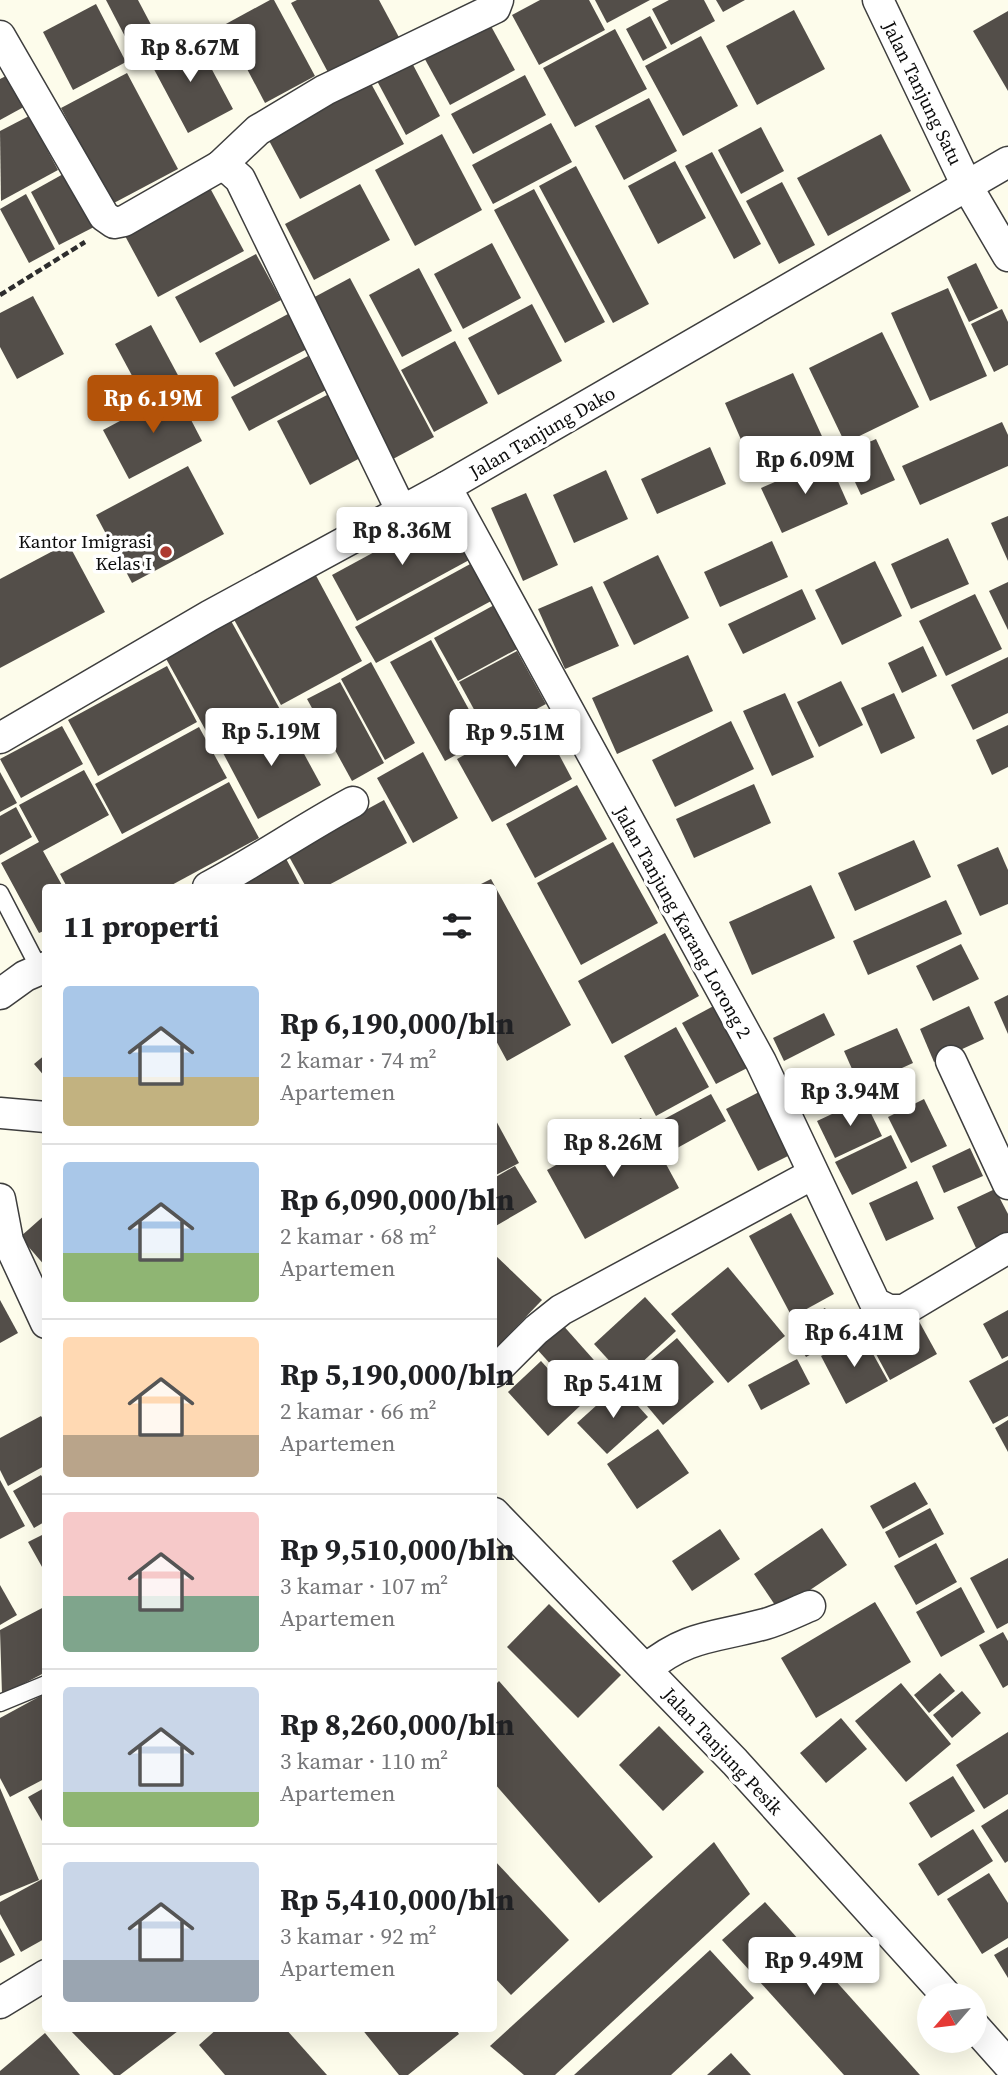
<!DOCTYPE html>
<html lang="id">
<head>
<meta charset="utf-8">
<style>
	:root { --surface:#fff; --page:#f6f6f6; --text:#202124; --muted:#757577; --line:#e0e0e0; --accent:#b45309 }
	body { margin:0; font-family:"Source Serif 4",serif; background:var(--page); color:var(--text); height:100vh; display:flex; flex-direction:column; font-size:26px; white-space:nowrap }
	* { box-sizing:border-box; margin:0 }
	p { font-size:23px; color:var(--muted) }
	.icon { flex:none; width:38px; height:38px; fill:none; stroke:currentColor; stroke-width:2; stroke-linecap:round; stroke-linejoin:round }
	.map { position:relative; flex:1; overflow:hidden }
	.sheet { position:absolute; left:42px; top:884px; width:455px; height:1148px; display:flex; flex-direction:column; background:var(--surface); border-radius:7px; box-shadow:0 7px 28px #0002 }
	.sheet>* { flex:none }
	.needle { width:46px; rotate:242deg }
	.tools { position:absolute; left:917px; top:1983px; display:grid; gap:14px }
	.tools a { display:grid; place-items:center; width:70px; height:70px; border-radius:50%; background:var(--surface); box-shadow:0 7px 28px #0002; font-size:35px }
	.price { position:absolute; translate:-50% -60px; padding:0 16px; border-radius:7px; background:#fff; color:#222; font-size:23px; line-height:46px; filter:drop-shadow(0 2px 4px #0008) }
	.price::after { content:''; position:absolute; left:50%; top:42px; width:21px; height:16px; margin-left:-10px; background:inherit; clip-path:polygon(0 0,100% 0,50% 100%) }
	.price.current { background:var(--accent); color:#fff }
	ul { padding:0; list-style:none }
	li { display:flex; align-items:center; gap:21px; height:175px; padding:0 21px }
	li+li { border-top:2px solid var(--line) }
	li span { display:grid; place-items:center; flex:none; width:196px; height:140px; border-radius:7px; color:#555 }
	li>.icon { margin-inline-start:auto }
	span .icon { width:84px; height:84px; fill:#fffc; stroke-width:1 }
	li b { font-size:30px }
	h2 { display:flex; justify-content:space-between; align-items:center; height:84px; padding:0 21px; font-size:30px }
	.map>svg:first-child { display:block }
	.building { fill:#534e49 }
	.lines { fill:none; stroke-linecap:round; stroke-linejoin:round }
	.lane-casing { stroke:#3e3e3e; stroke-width:19 }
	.street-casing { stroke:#3e3e3e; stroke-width:33 }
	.path { stroke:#2d2d2d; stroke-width:4.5; stroke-dasharray:7 3.5; stroke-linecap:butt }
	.lane { stroke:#fff; stroke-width:16 }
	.street { stroke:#fff; stroke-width:30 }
	.poi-dot { fill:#ae3a31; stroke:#fff; stroke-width:2.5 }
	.labels { text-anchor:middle; stroke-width:7; stroke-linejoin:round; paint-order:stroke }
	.street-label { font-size:19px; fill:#0b0b0b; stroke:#fff }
	.poi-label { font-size:19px; fill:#0b0b0b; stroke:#fff; text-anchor:end }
</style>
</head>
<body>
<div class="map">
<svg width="1008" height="2075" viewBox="0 0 1008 2075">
	<rect width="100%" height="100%" fill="#fdfceb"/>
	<g class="building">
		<path d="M 106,0 L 138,0 L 157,36 L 132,50 Z"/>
		<path d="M 270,0 L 274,0 L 315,76 L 265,103 L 224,25 Z"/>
		<path d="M 297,0 L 379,0 L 401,41 L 331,78 L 291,3 Z"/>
		<path d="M 540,0 L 589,0 L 605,30 L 539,65 L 512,15 Z"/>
		<path d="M 595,0 L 650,0 L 607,23 Z"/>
		<path d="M 669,0 L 704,0 L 715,21 L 671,45 L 652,9 Z"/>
		<path d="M 716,0 L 745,0 L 723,12 Z"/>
		<path d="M 96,4 L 126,62 L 73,90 L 43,32 Z"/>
		<path d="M 794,10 L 825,69 L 757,105 L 726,46 Z"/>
		<path d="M 1008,11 L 1008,91 L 973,31 Z"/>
		<path d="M 650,16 L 667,48 L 643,61 L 626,29 Z"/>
		<path d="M 486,17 L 515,70 L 450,105 L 421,52 Z"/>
		<path d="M 615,29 L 647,89 L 575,127 L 543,68 Z"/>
		<path d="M 193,34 L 233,109 L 188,133 L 148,58 Z"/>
		<path d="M 701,36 L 738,106 L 683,136 L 645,66 Z"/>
		<path d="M 411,61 L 440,116 L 406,135 L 376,79 Z"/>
		<path d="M 14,72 L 31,103 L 0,120 L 0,79 Z"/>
		<path d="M 127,73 L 178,169 L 112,204 L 61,108 Z"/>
		<path d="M 525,75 L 546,115 L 473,154 L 451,114 Z"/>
		<path d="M 368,78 L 404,144 L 300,199 L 265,133 Z"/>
		<path d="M 649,98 L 677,151 L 624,180 L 595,126 Z"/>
		<path d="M 29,116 L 58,170 L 1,201 L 0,131 Z"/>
		<path d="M 551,123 L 572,162 L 493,204 L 472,165 Z"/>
		<path d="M 761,127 L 784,171 L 741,194 L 718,150 Z"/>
		<path d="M 442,134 L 482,210 L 415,246 L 375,170 Z"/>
		<path d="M 881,134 L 911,191 L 828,236 L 797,178 Z"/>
		<path d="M 712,152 L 761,244 L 734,259 L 685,166 Z"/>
		<path d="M 675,161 L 706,218 L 658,244 L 628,186 Z"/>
		<path d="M 576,166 L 649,304 L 613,323 L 539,186 Z"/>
		<path d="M 65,173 L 94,227 L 59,245 L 31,192 Z"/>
		<path d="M 782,182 L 815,245 L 779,264 L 746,201 Z"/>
		<path d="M 360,184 L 390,240 L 314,280 L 285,224 Z"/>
		<path d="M 210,188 L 244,251 L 158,297 L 124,234 Z"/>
		<path d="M 534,189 L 605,322 L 565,343 L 494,210 Z"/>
		<path d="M 26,194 L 55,249 L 29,263 L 0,209 Z"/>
		<path d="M 492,243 L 521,298 L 463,329 L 434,274 Z"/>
		<path d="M 256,254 L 281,300 L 200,343 L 175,297 Z"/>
		<path d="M 976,263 L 998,308 L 969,322 L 947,277 Z"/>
		<path d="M 419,268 L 452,331 L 402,357 L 369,295 Z"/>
		<path d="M 350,278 L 434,437 L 393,459 L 309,300 Z"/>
		<path d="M 948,288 L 987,376 L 930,401 L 891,313 Z"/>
		<path d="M 33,296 L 64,354 L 17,379 L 0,347 L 0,313 Z"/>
		<path d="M 532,304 L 562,361 L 498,395 L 468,338 Z"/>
		<path d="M 1002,309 L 1008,322 L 1008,365 L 994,372 L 971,324 Z"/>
		<path d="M 288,314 L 307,349 L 234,387 L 215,353 Z"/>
		<path d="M 151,325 L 180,379 L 144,398 L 115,344 Z"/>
		<path d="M 882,332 L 919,407 L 845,443 L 809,368 Z"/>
		<path d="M 455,341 L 488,403 L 434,432 L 401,370 Z"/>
		<path d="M 308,356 L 326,390 L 249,431 L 231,397 Z"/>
		<path d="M 793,373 L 826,445 L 757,476 L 725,403 Z"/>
		<path d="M 176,391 L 202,441 L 129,479 L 103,430 Z"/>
		<path d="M 329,394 L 362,457 L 310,485 L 277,421 Z"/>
		<path d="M 1002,422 L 1008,435 L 1008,466 L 920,505 L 902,466 Z"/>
		<path d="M 876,439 L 895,480 L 861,495 L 842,454 Z"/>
		<path d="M 710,447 L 726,484 L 657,514 L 641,479 Z"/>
		<path d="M 828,459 L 848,504 L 782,533 L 761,488 Z"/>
		<path d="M 188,466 L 224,534 L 132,583 L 96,515 Z"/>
		<path d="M 606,470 L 628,519 L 574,543 L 553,495 Z"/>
		<path d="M 526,493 L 558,565 L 523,581 L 491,508 Z"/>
		<path d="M 446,513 L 471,559 L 357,621 L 332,575 Z"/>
		<path d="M 1008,516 L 1008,561 L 991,523 Z"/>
		<path d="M 948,538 L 969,584 L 911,609 L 891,564 Z"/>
		<path d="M 772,541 L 788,577 L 720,607 L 704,572 Z"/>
		<path d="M 68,543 L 105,612 L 0,668 L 0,579 Z"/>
		<path d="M 658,555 L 689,618 L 634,645 L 603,582 Z"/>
		<path d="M 875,561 L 902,616 L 842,645 L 815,590 Z"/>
		<path d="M 472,563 L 493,600 L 376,663 L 355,627 Z"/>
		<path d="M 313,570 L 362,661 L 281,705 L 231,614 Z"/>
		<path d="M 1008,582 L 1008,630 L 989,591 Z"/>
		<path d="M 592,586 L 619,646 L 565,669 L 538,609 Z"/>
		<path d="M 802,589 L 816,619 L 743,654 L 728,624 Z"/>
		<path d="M 975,594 L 1002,649 L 946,676 L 919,621 Z"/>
		<path d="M 496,604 L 519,648 L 458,681 L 434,638 Z"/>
		<path d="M 230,619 L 282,713 L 216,749 L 164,655 Z"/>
		<path d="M 431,640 L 485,739 L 445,761 L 390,662 Z"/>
		<path d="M 923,646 L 937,676 L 902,693 L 888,663 Z"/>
		<path d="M 517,651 L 546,704 L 488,735 L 459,682 Z"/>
		<path d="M 688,655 L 713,711 L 617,754 L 592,698 Z"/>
		<path d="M 1008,657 L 1008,713 L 973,730 L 951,685 Z"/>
		<path d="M 371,662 L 415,743 L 385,760 L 341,679 Z"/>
		<path d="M 167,666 L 197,722 L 98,776 L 68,720 Z"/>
		<path d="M 841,681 L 863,725 L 819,747 L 797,702 Z"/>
		<path d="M 340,682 L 384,763 L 352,781 L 307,699 Z"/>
		<path d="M 785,693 L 814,757 L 772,776 L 743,711 Z"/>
		<path d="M 894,693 L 915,738 L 881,754 L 861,708 Z"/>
		<path d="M 538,715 L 572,779 L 492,822 L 457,759 Z"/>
		<path d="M 284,717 L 321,785 L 258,819 L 222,751 Z"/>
		<path d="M 731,721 L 754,769 L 675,807 L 652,760 Z"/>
		<path d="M 1008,725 L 1008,767 L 992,775 L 976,740 Z"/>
		<path d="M 62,726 L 83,764 L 21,798 L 0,759 Z"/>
		<path d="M 199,727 L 227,778 L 122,834 L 95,784 Z"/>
		<path d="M 423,752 L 458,818 L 413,843 L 377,778 Z"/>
		<path d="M 84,770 L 109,815 L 43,851 L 63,887 L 46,887 L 46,930 L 39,933 L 1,863 L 39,842 L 19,805 Z"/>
		<path d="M 0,772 L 17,803 L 0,812 Z"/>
		<path d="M 229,782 L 259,838 L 168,887 L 67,887 L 60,874 Z"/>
		<path d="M 754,784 L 771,823 L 694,858 L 676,819 Z"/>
		<path d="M 577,785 L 607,839 L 535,878 L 506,824 Z"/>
		<path d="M 384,800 L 407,843 L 325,887 L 306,887 L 287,853 Z"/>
		<path d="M 16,807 L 32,837 L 0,855 L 0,816 Z"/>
		<path d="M 914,840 L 931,877 L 855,911 L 838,873 Z"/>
		<path d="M 613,842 L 658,923 L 581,965 L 537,883 Z"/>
		<path d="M 998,847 L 1008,870 L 1008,904 L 980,916 L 957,865 Z"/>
		<path d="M 282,851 L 301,887 L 216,887 Z"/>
		<path d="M 491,879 L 571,1025 L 507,1061 L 494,1037 L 494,887 L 475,887 Z"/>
		<path d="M 811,885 L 835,938 L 752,975 L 729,922 Z"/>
		<path d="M 946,900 L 962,934 L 868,975 L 853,941 Z"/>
		<path d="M 665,933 L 699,996 L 612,1044 L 578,981 Z"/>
		<path d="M 961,944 L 979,979 L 933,1001 L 916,966 Z"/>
		<path d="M 1008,995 L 1008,1034 L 994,1002 Z"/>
		<path d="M 721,1002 L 755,1064 L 716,1084 L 682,1023 Z"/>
		<path d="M 969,1006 L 984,1039 L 934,1062 L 920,1029 Z"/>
		<path d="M 824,1013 L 835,1035 L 784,1061 L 773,1038 Z"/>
		<path d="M 676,1027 L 709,1087 L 656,1116 L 624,1056 Z"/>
		<path d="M 897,1028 L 913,1063 L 860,1087 L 844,1051 Z"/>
		<path d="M 46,1054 L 46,1078 L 34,1064 Z"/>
		<path d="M 825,1069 L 838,1098 L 803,1113 L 790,1084 Z"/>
		<path d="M 759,1092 L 790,1155 L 758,1171 L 726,1109 Z"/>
		<path d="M 711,1094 L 726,1121 L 670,1152 L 655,1124 Z"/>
		<path d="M 864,1099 L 882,1136 L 835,1158 L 817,1121 Z"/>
		<path d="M 924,1099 L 947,1146 L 911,1163 L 888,1117 Z"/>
		<path d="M 494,1117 L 519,1163 L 494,1176 Z"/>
		<path d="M 641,1118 L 679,1188 L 585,1239 L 547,1170 Z"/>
		<path d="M 891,1135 L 907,1168 L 852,1195 L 835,1162 Z"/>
		<path d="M 970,1148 L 983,1176 L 944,1193 L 932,1166 Z"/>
		<path d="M 515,1166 L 537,1202 L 494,1227 L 494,1178 Z"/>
		<path d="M 917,1181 L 934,1219 L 886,1241 L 869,1203 Z"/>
		<path d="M 995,1189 L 1008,1214 L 1008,1233 L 976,1248 L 957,1207 Z"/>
		<path d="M 791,1213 L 834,1294 L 792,1317 L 749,1236 Z"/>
		<path d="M 46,1214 L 46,1267 L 20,1237 Z"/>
		<path d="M 494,1254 L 542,1300 L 494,1350 Z"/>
		<path d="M 728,1267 L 785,1336 L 728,1383 L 671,1314 Z"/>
		<path d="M 645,1297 L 676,1331 L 625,1378 L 594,1344 Z"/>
		<path d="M 0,1300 L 18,1333 L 0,1343 Z"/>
		<path d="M 825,1308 L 841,1338 L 806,1357 L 789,1328 Z"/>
		<path d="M 1008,1310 L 1008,1356 L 1002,1359 L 983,1324 Z"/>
		<path d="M 915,1314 L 937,1354 L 890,1380 L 868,1339 Z"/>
		<path d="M 561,1323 L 609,1377 L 583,1400 L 535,1347 Z"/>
		<path d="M 862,1334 L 888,1381 L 846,1404 L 821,1356 Z"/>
		<path d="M 677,1338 L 714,1382 L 663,1425 L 626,1381 Z"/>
		<path d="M 797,1359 L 810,1384 L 761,1410 L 748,1385 Z"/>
		<path d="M 1008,1360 L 1008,1416 L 993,1424 L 969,1381 Z"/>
		<path d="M 541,1361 L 581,1405 L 548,1436 L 508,1392 Z"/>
		<path d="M 619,1385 L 648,1417 L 607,1454 L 577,1423 Z"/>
		<path d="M 41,1416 L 46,1424 L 46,1465 L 8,1486 L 0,1470 L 0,1438 Z"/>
		<path d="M 1008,1420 L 1008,1452 L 995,1428 Z"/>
		<path d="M 658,1429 L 689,1473 L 637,1509 L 607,1464 Z"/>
		<path d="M 41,1475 L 46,1483 L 46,1521 L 34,1528 L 13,1491 Z"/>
		<path d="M 0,1480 L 25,1526 L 0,1539 Z"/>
		<path d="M 915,1482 L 928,1504 L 883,1529 L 870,1506 Z"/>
		<path d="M 930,1508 L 944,1534 L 899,1558 L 885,1532 Z"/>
		<path d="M 822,1528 L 847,1565 L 779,1611 L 754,1574 Z"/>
		<path d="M 720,1529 L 740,1559 L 692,1591 L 672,1561 Z"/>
		<path d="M 46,1533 L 46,1574 L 28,1542 Z"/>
		<path d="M 936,1543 L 957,1582 L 916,1605 L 894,1566 Z"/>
		<path d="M 1008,1558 L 1008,1623 L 997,1629 L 970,1578 Z"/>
		<path d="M 0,1585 L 17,1615 L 0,1625 Z"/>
		<path d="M 961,1587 L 985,1632 L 941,1657 L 916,1612 Z"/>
		<path d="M 875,1602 L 911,1662 L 816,1718 L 781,1658 Z"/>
		<path d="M 549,1604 L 621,1675 L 578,1718 L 507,1647 Z"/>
		<path d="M 46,1606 L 46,1672 L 2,1695 L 0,1630 Z"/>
		<path d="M 1003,1632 L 1008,1641 L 1008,1685 L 1003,1688 L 979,1645 Z"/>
		<path d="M 940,1673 L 955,1691 L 929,1713 L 914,1695 Z"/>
		<path d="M 499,1681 L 653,1857 L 599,1903 L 494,1783 L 494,1686 Z"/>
		<path d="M 901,1683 L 951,1744 L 906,1782 L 855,1721 Z"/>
		<path d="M 962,1691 L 981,1713 L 952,1738 L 933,1715 Z"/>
		<path d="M 46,1693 L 46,1778 L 10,1797 L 0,1778 L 0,1718 Z"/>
		<path d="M 841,1718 L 867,1749 L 826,1783 L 800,1753 Z"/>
		<path d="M 659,1726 L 704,1772 L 663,1811 L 619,1765 Z"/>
		<path d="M 1008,1732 L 1008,1794 L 984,1809 L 956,1765 Z"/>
		<path d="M 953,1776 L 975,1811 L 931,1838 L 909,1803 Z"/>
		<path d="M 46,1787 L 46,1828 L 28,1797 Z"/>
		<path d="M 0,1788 L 39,1880 L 0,1896 Z"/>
		<path d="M 1008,1809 L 1008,1861 L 1005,1863 L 981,1826 Z"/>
		<path d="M 973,1829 L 993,1861 L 938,1896 L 918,1864 Z"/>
		<path d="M 714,1842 L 750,1894 L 555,2075 L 524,2075 L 490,2046 Z"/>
		<path d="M 494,1860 L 569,1940 L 511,1995 L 494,1977 Z"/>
		<path d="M 989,1873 L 1008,1903 L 1008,1938 L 982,1954 L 947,1899 Z"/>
		<path d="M 46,1877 L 46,1938 L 21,1952 L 0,1914 L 0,1902 Z"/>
		<path d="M 765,1902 L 920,2075 L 844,2075 L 722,1940 Z"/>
		<path d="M 0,1928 L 15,1955 L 0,1963 Z"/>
		<path d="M 1008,1947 L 1008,1978 L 994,1955 Z"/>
		<path d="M 710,1950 L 754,1998 L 671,2075 L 574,2075 Z"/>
		<path d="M 68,2028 L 182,2028 L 120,2075 L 114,2075 Z"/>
		<path d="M 218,2028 L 285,2028 L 327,2075 L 225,2075 L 199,2045 Z"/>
		<path d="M 361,2028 L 455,2028 L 459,2034 L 408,2075 L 399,2075 Z"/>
		<path d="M 45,2033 L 80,2075 L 0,2075 L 0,2071 Z"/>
		<path d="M 731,2053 L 751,2075 L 707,2075 Z"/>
	</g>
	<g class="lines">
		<g class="lane-casing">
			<g id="lane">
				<path d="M 0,893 L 40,970"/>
				<path d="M 0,1703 L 46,1684"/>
			</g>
		</g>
		<g class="street-casing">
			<g id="street">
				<path d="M 878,0 L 967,186 L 1008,256"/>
				<path d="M 0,36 L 104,216 L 114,223 L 124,221 L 220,166 L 230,170 L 240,179 L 402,512"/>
				<path d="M 220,166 L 258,130 L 325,90 L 495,8 L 498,0"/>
				<path d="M 446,487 L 761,1062 L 875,1303 L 889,1310 L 904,1310 L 1008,1248"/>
				<path d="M 0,738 L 209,616 L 446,487 L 1008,162"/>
				<path d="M 208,887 C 257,861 303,829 353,802"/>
				<path d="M 0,994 L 25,976 L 46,967"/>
				<path d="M 951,1061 L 1008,1184"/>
				<path d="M 0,1113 L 46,1117"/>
				<path d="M 0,1199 L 8,1241 L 46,1323"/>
				<path d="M 494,1372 L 536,1330 L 561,1310 L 813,1174"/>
				<path d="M 494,1513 L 735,1762 L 946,1995"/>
				<path d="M 646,1669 C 689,1634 715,1638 765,1624 C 780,1620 795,1612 810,1606"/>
				<path d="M 0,2003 L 46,1975"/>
				<path d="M 975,2027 L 1008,2064"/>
			</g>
		</g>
		<path class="path" d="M 0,295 L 85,242"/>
		<use href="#lane" class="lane"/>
		<use href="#street" class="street"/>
	</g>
	<circle class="poi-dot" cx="166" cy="552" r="7"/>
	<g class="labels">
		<g class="street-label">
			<text transform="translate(923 93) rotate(64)" y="7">Jalan Tanjung Satu</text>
			<text transform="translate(542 432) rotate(-30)" y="7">Jalan Tanjung Dako</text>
			<text transform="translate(683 922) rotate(61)" y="7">Jalan Tanjung Karang Lorong 2</text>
			<text transform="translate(723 1751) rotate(47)" y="7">Jalan Tanjung Pesik</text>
		</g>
		<g class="poi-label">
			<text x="152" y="548">Kantor Imigrasi<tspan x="152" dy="22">Kelas I</tspan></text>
		</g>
	</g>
</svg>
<div class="tools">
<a><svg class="needle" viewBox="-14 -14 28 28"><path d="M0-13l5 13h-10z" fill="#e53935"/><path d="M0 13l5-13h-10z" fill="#757577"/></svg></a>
</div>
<b class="price" style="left:190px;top:84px">Rp 8.67M</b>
<b class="price current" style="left:153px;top:435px">Rp 6.19M</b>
<b class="price" style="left:805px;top:496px">Rp 6.09M</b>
<b class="price" style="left:402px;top:567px">Rp 8.36M</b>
<b class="price" style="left:271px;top:768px">Rp 5.19M</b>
<b class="price" style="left:515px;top:769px">Rp 9.51M</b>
<b class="price" style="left:850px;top:1128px">Rp 3.94M</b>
<b class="price" style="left:613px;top:1179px">Rp 8.26M</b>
<b class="price" style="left:854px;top:1369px">Rp 6.41M</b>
<b class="price" style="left:613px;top:1420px">Rp 5.41M</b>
<b class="price" style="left:814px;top:1997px">Rp 9.49M</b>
<section class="sheet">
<h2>11 properti<svg class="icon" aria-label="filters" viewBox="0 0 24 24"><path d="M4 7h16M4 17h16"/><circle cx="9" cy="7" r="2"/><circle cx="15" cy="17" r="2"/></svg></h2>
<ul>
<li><span style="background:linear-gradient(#a9c7e8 65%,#c2b280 0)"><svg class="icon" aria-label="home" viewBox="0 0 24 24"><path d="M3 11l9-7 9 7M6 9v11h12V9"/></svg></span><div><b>Rp 6,190,000/bln</b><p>2 kamar · 74 m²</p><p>Apartemen</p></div></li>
<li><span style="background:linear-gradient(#a9c7e8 65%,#8fb573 0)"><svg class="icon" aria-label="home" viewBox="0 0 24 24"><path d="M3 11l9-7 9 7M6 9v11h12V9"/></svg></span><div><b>Rp 6,090,000/bln</b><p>2 kamar · 68 m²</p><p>Apartemen</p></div></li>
<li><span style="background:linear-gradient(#ffd9b3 70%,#b9a48a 0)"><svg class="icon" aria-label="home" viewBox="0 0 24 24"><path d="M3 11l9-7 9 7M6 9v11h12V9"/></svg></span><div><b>Rp 5,190,000/bln</b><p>2 kamar · 66 m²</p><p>Apartemen</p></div></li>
<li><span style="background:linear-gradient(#f6c9c9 60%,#7fa58c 0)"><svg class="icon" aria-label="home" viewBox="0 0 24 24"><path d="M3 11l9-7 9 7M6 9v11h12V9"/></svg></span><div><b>Rp 9,510,000/bln</b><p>3 kamar · 107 m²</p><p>Apartemen</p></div></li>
<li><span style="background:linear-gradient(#c9d6e8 75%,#8fb573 0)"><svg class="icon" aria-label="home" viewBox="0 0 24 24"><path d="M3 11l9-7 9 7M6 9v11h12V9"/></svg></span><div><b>Rp 8,260,000/bln</b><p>3 kamar · 110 m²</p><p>Apartemen</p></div></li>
<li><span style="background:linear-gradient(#c9d6e8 70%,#9aa5b1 0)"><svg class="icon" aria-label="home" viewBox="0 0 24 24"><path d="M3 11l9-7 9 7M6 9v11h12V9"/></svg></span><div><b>Rp 5,410,000/bln</b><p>3 kamar · 92 m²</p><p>Apartemen</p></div></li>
</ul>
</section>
</div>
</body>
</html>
